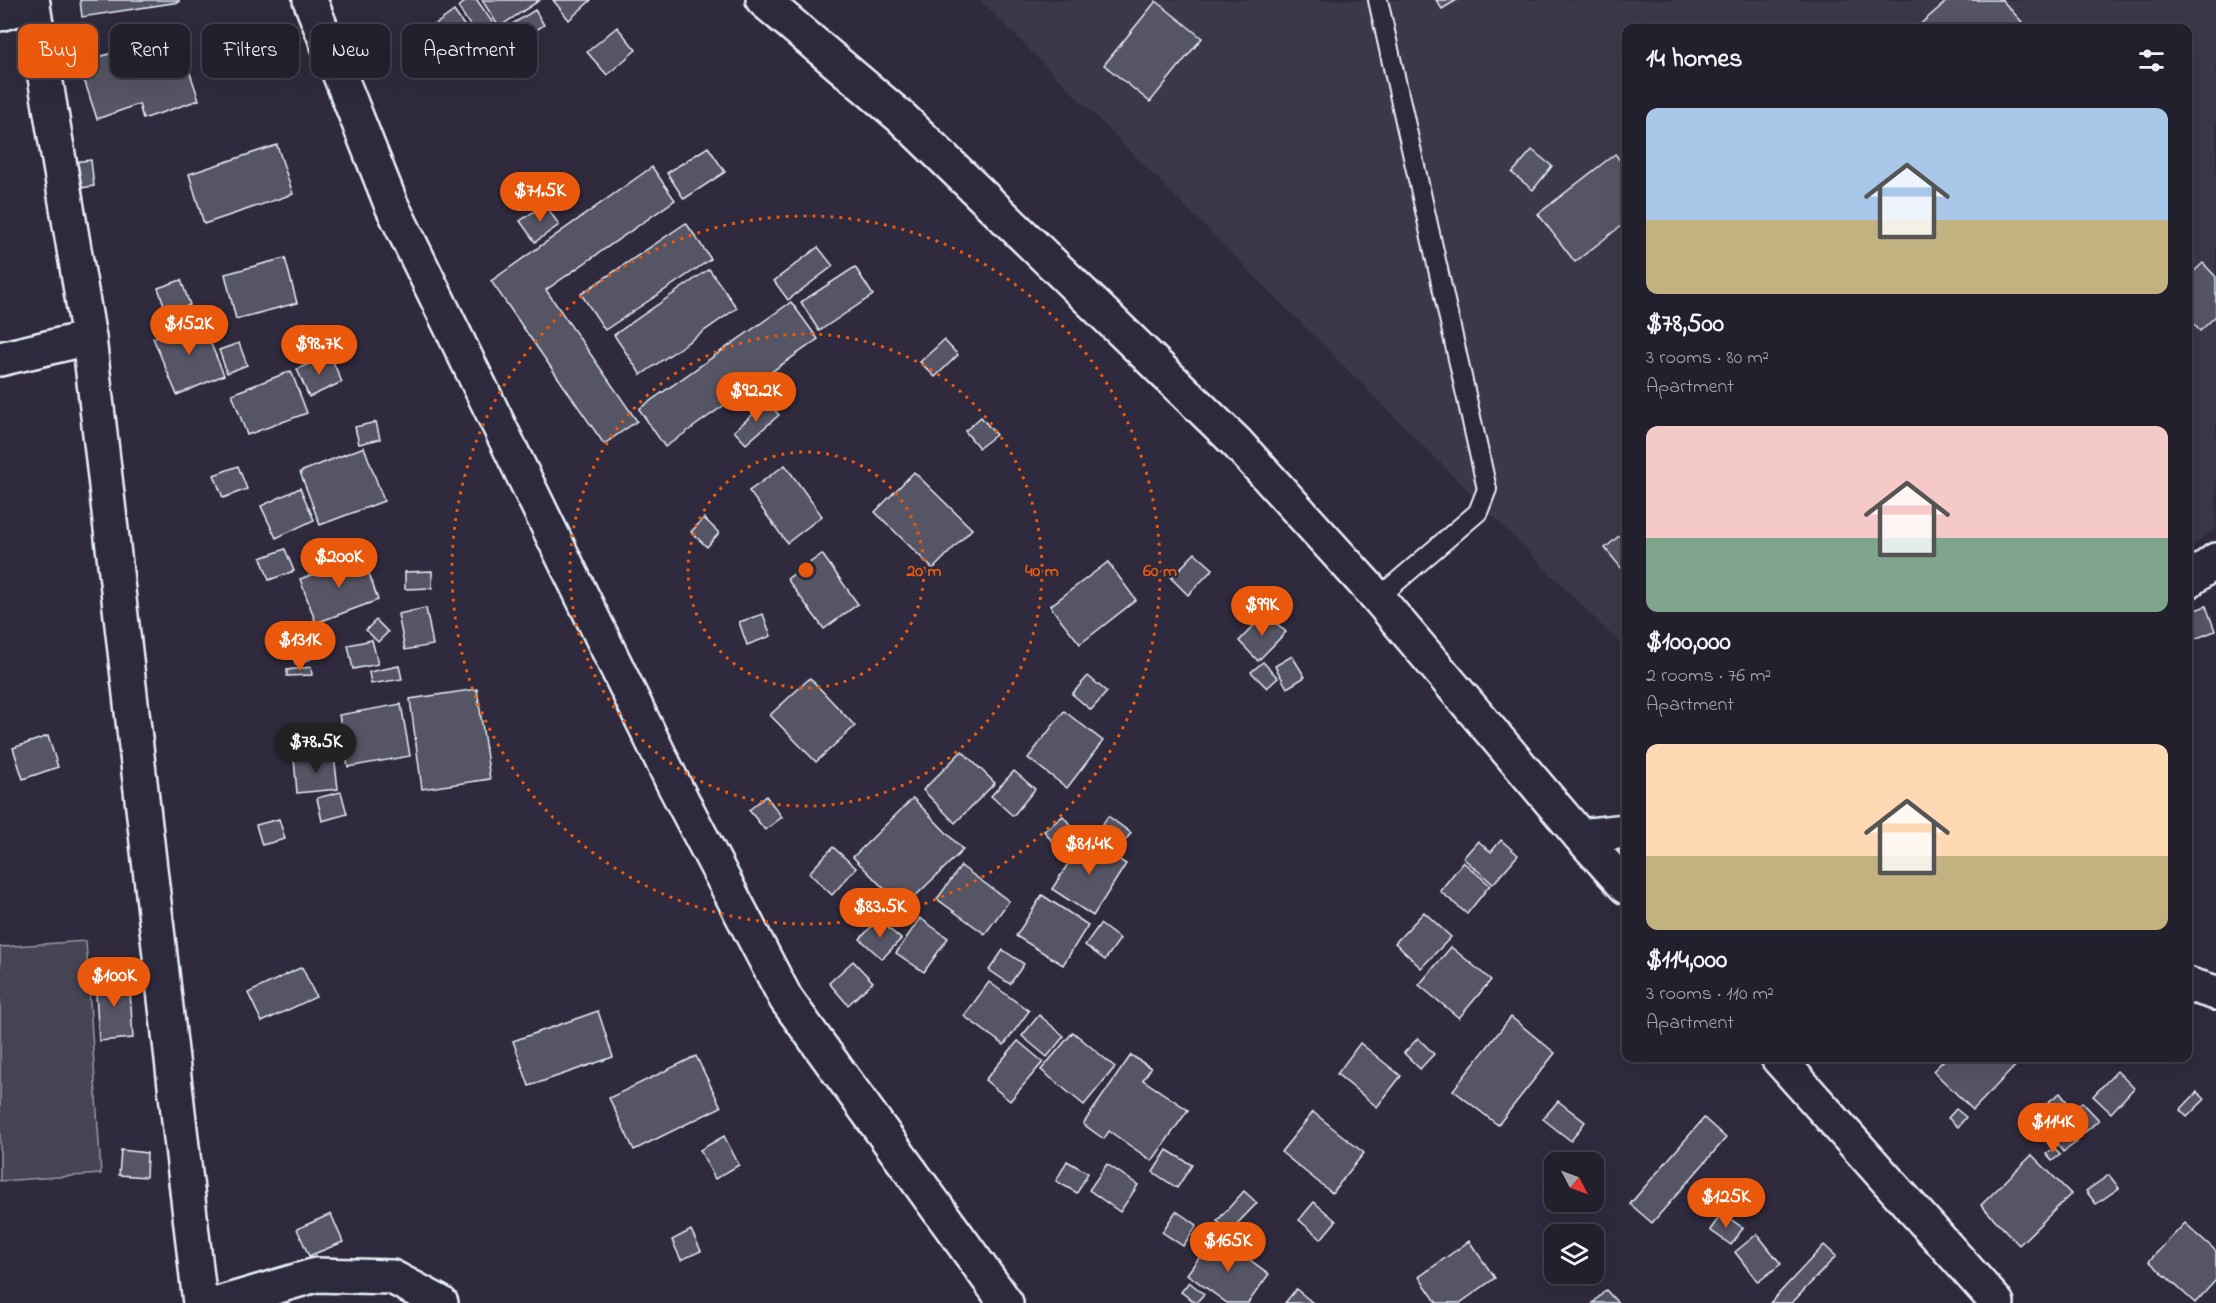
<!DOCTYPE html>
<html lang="en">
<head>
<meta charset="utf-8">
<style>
	:root { --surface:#23202e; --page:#2f2d3a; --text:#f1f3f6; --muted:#a3a3aa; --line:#403e4a; --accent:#ea580c }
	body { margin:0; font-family:"Indie Flower",sans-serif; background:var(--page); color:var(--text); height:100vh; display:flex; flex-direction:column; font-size:22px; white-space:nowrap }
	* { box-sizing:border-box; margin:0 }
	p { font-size:20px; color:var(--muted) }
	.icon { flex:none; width:33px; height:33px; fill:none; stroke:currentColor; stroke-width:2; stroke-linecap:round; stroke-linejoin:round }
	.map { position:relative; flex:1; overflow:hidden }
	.panel { position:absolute; left:1622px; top:24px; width:570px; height:1038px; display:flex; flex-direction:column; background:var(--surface); border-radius:12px; box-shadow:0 6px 24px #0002,0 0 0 2px var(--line) }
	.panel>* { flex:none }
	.banner { position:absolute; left:18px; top:24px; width:570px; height:54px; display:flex; gap:12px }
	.needle { width:39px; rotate:131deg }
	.buttons { position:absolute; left:1544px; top:1152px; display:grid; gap:12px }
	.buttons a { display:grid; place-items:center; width:60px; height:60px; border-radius:12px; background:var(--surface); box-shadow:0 6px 24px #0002,0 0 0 2px var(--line); font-size:30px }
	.price { position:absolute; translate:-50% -51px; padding:0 14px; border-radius:21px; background:var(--accent); color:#fff; font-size:20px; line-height:39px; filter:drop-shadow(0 2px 3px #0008) }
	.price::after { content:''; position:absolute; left:50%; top:36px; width:18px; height:14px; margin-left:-9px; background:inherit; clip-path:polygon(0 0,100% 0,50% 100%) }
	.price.on { background:#222; color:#fff }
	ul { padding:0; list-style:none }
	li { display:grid; align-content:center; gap:12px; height:318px; padding:0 24px }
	li span { display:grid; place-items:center; height:186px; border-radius:12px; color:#555 }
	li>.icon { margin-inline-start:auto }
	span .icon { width:108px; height:108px; fill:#fffc; stroke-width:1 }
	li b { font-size:26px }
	h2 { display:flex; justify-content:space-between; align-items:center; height:72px; padding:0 24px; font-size:26px }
	.chip { padding:0 21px; border-radius:12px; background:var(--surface); box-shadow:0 6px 24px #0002,0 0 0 2px var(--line); font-size:21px; line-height:54px }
	.chip.on { background:var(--accent); color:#fff }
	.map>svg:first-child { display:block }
	.built { fill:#3b3749 }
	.green { fill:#464455; stroke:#979aa6; stroke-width:1.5 }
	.building { fill:#575565; stroke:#e8f1f8; stroke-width:1.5 }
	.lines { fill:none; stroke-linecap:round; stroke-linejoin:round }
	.service-casing { stroke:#e8f1f8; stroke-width:22 }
	.minor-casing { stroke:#e8f1f8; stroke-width:38 }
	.tertiary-casing { stroke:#e8f1f8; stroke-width:38 }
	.secondary-casing { stroke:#e8f1f8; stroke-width:38 }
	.service { stroke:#2f2a3d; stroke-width:18 }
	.minor { stroke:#2f2a3d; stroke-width:33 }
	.tertiary { stroke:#2f2a3d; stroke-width:33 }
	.secondary { stroke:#2f2a3d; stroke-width:33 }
	.ring { fill:none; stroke:#e8590c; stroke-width:3; stroke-dasharray:3 6 }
	.centre { fill:#e8590c; stroke:#2f2a3d; stroke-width:3 }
	.ring-label { font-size:18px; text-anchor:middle; font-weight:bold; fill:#e8590c; stroke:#2f2a3d; stroke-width:4.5; stroke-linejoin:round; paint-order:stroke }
</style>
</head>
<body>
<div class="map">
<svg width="2216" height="1303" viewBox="0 0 2216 1303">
	<rect width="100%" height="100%" fill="#2f2a3d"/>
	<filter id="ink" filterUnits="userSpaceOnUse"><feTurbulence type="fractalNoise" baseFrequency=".0167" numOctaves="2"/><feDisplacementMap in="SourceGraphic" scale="12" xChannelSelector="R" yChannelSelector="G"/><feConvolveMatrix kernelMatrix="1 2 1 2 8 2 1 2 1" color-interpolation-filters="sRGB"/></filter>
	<g filter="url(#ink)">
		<path class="built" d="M 980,0 L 2216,0 L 2216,528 L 2187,551 L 2187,28 L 1626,28 L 1626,650 Z"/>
		<path class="green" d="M 86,941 L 101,1174 L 0,1181 L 0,947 Z"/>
		<g class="building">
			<path d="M 80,0 L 179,0 L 179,2 L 82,17 Z"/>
			<path d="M 468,0 L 477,0 L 501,35 L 484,47 L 458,7 Z"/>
			<path d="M 482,0 L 540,0 L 499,27 Z"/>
			<path d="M 553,0 L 591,0 L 569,20 Z"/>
			<path d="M 1436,0 L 1457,0 L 1442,9 Z"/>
			<path d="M 1948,0 L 2002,0 L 2022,22 L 2015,28 L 1916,28 Z"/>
			<path d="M 1156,1 L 1202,38 L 1150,102 L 1104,65 Z"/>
			<path d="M 535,10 L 544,25 L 519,41 L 509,26 Z"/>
			<path d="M 454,11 L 482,51 L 460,67 L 432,27 Z"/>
			<path d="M 1777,23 L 1782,28 L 1770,28 Z"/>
			<path d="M 67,25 L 68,50 L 49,51 L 47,27 Z"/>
			<path d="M 617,27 L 636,50 L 607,75 L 587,52 Z"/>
			<path d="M 176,31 L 199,100 L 143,119 L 139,104 L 97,119 L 79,64 Z"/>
			<path d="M 277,145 L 293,194 L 204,224 L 189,174 Z"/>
			<path d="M 708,147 L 725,172 L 684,199 L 667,173 Z"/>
			<path d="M 1532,150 L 1552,166 L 1533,190 L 1512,173 Z"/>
			<path d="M 1615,154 L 1626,168 L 1626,222 L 1575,262 L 1538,214 Z"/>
			<path d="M 91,160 L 94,186 L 74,189 L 71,162 Z"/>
			<path d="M 652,167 L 675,200 L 546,290 L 637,421 L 604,444 L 491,281 Z"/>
			<path d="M 545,204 L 559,225 L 535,242 L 520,221 Z"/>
			<path d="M 686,223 L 711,259 L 605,330 L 581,294 Z"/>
			<path d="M 818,247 L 833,266 L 788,300 L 774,281 Z"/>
			<path d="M 285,258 L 297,303 L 236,319 L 225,274 Z"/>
			<path d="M 2203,263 L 2216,277 L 2216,316 L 2200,331 L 2187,317 L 2187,278 Z"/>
			<path d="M 855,267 L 873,295 L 819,331 L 801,302 Z"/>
			<path d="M 709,269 L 737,308 L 641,375 L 614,335 Z"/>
			<path d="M 181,280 L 190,305 L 167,313 L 158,288 Z"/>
			<path d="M 791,302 L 818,339 L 665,447 L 639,409 Z"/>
			<path d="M 200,318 L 224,375 L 177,395 L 153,338 Z"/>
			<path d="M 944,340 L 958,355 L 935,377 L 920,362 Z"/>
			<path d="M 239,343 L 247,365 L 227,373 L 219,350 Z"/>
			<path d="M 330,355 L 342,382 L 309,397 L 297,369 Z"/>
			<path d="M 291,371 L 307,413 L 247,435 L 232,394 Z"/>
			<path d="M 767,402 L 779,415 L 746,444 L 734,431 Z"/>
			<path d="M 981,417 L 996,435 L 979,448 L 965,431 Z"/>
			<path d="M 376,422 L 380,439 L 359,444 L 355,427 Z"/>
			<path d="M 364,447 L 384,501 L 320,525 L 300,472 Z"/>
			<path d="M 785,465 L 822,516 L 787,543 L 749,491 Z"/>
			<path d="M 238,466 L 247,489 L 223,498 L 214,475 Z"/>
			<path d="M 914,472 L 972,529 L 933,569 L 875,512 Z"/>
			<path d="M 300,488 L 314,520 L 276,538 L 261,506 Z"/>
			<path d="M 704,518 L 719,533 L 707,547 L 691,532 Z"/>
			<path d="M 1626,530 L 1626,574 L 1605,548 Z"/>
			<path d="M 285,549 L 294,571 L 269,580 L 261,558 Z"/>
			<path d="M 1195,553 L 1213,569 L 1188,595 L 1171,578 Z"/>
			<path d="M 822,554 L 858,604 L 824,629 L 787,579 Z"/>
			<path d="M 363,556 L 378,600 L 316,623 L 300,579 Z"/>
			<path d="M 1108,562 L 1136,600 L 1080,644 L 1050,606 Z"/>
			<path d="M 432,571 L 432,588 L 405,589 L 405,572 Z"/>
			<path d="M 2206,606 L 2215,631 L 2192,640 L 2187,626 L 2187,613 Z"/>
			<path d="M 426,608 L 433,645 L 405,650 L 398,614 Z"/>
			<path d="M 1266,613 L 1286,632 L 1258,661 L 1239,641 Z"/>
			<path d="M 763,614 L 771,636 L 747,645 L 739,622 Z"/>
			<path d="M 376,620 L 388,632 L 378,642 L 366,630 Z"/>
			<path d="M 316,623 L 327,652 L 296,665 L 284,636 Z"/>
			<path d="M 372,640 L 378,664 L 353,669 L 348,645 Z"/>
			<path d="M 1292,656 L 1305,677 L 1287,688 L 1275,666 Z"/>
			<path d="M 1263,662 L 1278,678 L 1267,688 L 1251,672 Z"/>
			<path d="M 399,666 L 402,679 L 371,684 L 369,672 Z"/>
			<path d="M 311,667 L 312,675 L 287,676 L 287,670 Z"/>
			<path d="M 1088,676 L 1107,692 L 1091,710 L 1072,694 Z"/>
			<path d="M 810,678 L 855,726 L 816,762 L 770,715 Z"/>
			<path d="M 477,689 L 490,779 L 422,789 L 410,699 Z"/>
			<path d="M 401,704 L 410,756 L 348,767 L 339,715 Z"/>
			<path d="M 1064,711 L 1103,741 L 1067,788 L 1028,758 Z"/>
			<path d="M 48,736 L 58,767 L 23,779 L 13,748 Z"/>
			<path d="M 962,751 L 995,783 L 955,823 L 923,790 Z"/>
			<path d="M 334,755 L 338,789 L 297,793 L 294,759 Z"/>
			<path d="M 1014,771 L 1035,789 L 1013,816 L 991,796 Z"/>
			<path d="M 341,792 L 347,814 L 322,821 L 317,798 Z"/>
			<path d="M 766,796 L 782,817 L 765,830 L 749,810 Z"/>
			<path d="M 913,798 L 963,850 L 903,908 L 853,857 Z"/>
			<path d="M 1063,816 L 1078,834 L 1058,849 L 1044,831 Z"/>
			<path d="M 1108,816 L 1131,833 L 1117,852 L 1095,836 Z"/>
			<path d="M 279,819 L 285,839 L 262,845 L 256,825 Z"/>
			<path d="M 1085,837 L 1126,864 L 1093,916 L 1052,889 Z"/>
			<path d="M 1501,840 L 1518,855 L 1493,884 L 1463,858 L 1478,841 L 1491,852 Z"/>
			<path d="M 833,847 L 856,868 L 832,895 L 809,873 Z"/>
			<path d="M 1463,862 L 1490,885 L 1467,914 L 1440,891 Z"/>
			<path d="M 961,866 L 1009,901 L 985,934 L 937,899 Z"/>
			<path d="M 1042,895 L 1088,925 L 1063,965 L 1016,936 Z"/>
			<path d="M 1424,912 L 1451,937 L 1421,968 L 1395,943 Z"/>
			<path d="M 920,918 L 948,938 L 924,972 L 896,953 Z"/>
			<path d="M 878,919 L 901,939 L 882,959 L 860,939 Z"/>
			<path d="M 1100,924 L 1120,939 L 1105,960 L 1085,945 Z"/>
			<path d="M 1451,947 L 1491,980 L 1459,1018 L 1419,985 Z"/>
			<path d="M 1003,950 L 1024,964 L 1010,984 L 989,970 Z"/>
			<path d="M 853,961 L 873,982 L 848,1005 L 829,983 Z"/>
			<path d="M 302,967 L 316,997 L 262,1022 L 248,993 Z"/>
			<path d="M 129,975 L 133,1038 L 99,1041 L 95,977 Z"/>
			<path d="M 989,982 L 1029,1011 L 1004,1045 L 964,1016 Z"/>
			<path d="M 598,1011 L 613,1057 L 529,1086 L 513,1041 Z"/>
			<path d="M 1039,1015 L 1064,1036 L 1047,1057 L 1022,1036 Z"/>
			<path d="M 1511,1017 L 1555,1053 L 1498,1125 L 1453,1090 Z"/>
			<path d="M 1073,1032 L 1115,1067 L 1084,1105 L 1041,1070 Z"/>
			<path d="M 1418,1038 L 1434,1054 L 1420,1069 L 1404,1053 Z"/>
			<path d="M 1018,1041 L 1043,1062 L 1010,1101 L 985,1080 Z"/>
			<path d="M 1360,1043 L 1401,1076 L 1377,1107 L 1337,1074 Z"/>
			<path d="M 1131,1055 L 1151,1068 L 1143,1080 L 1188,1110 L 1152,1161 L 1109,1131 L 1104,1139 L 1083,1124 Z"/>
			<path d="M 696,1056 L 721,1107 L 634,1150 L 609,1098 Z"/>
			<path d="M 1946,1058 L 2023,1058 L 1973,1110 L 1933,1071 Z"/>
			<path d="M 2117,1071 L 2134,1088 L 2111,1113 L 2093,1096 Z"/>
			<path d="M 2197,1092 L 2205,1099 L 2187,1117 L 2180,1110 Z"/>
			<path d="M 2060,1093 L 2071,1107 L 2052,1123 L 2039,1109 Z"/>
			<path d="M 1558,1101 L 1585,1122 L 1571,1141 L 1543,1119 Z"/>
			<path d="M 2082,1102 L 2099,1120 L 2083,1134 L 2067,1115 Z"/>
			<path d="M 1956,1109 L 1966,1117 L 1958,1127 L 1948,1118 Z"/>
			<path d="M 1313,1112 L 1364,1153 L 1332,1193 L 1281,1152 Z"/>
			<path d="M 1704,1118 L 1726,1138 L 1652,1223 L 1630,1204 Z"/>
			<path d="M 2067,1127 L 2077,1142 L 2063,1152 L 2052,1137 Z"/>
			<path d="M 724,1136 L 739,1165 L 715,1179 L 700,1150 Z"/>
			<path d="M 2054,1148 L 2060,1155 L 2052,1161 L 2046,1154 Z"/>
			<path d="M 121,1150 L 147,1153 L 146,1177 L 119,1175 Z"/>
			<path d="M 1167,1150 L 1192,1165 L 1177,1188 L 1153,1172 Z"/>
			<path d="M 2032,1155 L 2071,1194 L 2019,1245 L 1981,1205 Z"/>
			<path d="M 1067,1161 L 1088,1173 L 1077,1193 L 1056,1181 Z"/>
			<path d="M 1107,1164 L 1138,1185 L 1120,1212 L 1089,1190 Z"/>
			<path d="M 2109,1175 L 2119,1188 L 2096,1204 L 2086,1191 Z"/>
			<path d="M 1244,1191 L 1257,1203 L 1229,1232 L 1217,1221 Z"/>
			<path d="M 1314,1202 L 1336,1221 L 1321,1239 L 1299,1220 Z"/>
			<path d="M 1176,1211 L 1197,1225 L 1183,1246 L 1162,1232 Z"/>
			<path d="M 1722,1213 L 1743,1228 L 1731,1245 L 1710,1230 Z"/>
			<path d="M 331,1214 L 343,1242 L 309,1256 L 297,1229 Z"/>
			<path d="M 2185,1223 L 2216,1251 L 2216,1280 L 2195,1303 L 2149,1261 Z"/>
			<path d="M 691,1230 L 701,1251 L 681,1260 L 672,1240 Z"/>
			<path d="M 1757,1234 L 1781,1264 L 1758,1282 L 1735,1252 Z"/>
			<path d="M 1216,1235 L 1269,1274 L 1248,1303 L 1227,1303 L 1187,1274 Z"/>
			<path d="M 1469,1241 L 1495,1278 L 1460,1303 L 1437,1303 L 1419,1277 Z"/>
			<path d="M 1824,1245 L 1836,1256 L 1792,1303 L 1770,1303 Z"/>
			<path d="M 1189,1282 L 1204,1294 L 1196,1303 L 1181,1292 Z"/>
			<path d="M 1296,1289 L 1313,1303 L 1285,1303 Z"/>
			<path d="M 1606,1290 L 1618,1303 L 1593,1303 Z"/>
		</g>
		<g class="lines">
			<g class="service-casing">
				<path id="service" d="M 1378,598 L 1478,512 L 1487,489 L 1378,0"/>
			</g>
			<g class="minor-casing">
				<g id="minor">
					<path d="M 32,0 L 89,338 L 200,1303"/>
					<path d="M 0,14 L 33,4"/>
					<path d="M 0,359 L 89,338"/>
					<path d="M 2187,582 L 2216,560"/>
					<path d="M 1580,836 L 1626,887"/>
					<path d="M 1778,1058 L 1997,1303"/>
					<path d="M 221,1303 L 316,1275 L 392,1277 L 441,1303"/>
				</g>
			</g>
			<g class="tertiary-casing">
				<path id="tertiary" d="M 310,0 L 391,204 L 673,783 L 786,999 L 1006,1303"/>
			</g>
			<g class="secondary-casing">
				<g id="secondary">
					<path d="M 763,0 L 902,118 L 1237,443 L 1378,598 L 1580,836 L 1626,831"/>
					<path d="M 2187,984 L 2216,993"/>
				</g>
			</g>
			<use href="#service" class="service"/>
			<use href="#minor" class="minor"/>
			<use href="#tertiary" class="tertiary"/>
			<use href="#secondary" class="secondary"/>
		</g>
	</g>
	<g class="ring">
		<circle cx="806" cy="570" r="118"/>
		<circle cx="806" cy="570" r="236"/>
		<circle cx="806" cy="570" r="354"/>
	</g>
	<circle cx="806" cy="570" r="9" class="centre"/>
	<g class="ring-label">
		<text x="924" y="576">20 m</text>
		<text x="1042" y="576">40 m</text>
		<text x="1160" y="576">60 m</text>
	</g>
</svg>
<div class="buttons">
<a><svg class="needle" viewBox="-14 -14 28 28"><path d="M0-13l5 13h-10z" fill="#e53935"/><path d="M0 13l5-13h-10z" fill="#a3a3aa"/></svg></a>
<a><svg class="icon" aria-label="layers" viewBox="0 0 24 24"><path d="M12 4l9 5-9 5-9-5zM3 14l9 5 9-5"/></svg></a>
</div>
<b class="price" style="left:540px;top:223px">$71.5K</b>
<b class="price" style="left:189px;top:356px">$152K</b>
<b class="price" style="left:319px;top:376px">$98.7K</b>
<b class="price" style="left:756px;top:423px">$92.2K</b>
<b class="price" style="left:339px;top:589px">$200K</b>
<b class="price" style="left:1262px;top:637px">$99K</b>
<b class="price" style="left:300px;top:672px">$131K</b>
<b class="price on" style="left:316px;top:774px">$78.5K</b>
<b class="price" style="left:1089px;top:876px">$81.4K</b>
<b class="price" style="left:880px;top:939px">$83.5K</b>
<b class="price" style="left:114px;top:1008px">$100K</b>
<b class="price" style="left:2053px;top:1154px">$114K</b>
<b class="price" style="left:1726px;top:1229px">$125K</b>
<b class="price" style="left:1228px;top:1273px">$165K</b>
<div class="banner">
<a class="chip on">Buy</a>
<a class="chip">Rent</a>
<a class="chip">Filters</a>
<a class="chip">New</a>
<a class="chip">Apartment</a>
</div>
<section class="panel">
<h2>14 homes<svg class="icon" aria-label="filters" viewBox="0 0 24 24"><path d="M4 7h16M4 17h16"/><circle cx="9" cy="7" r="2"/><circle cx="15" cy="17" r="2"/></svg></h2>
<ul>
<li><span style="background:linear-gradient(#a9c7e8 60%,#c2b280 0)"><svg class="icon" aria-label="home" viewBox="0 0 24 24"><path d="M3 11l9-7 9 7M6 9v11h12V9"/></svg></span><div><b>$78,500</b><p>3 rooms · 80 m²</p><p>Apartment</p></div></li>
<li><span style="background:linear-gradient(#f6c9c9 60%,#7fa58c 0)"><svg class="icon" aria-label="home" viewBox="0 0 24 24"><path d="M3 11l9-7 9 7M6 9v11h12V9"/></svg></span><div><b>$100,000</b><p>2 rooms · 76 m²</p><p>Apartment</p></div></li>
<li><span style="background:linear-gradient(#ffd9b3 60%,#c2b280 0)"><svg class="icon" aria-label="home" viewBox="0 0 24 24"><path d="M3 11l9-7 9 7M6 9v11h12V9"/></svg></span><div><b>$114,000</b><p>3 rooms · 110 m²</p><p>Apartment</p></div></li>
</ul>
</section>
</div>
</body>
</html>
